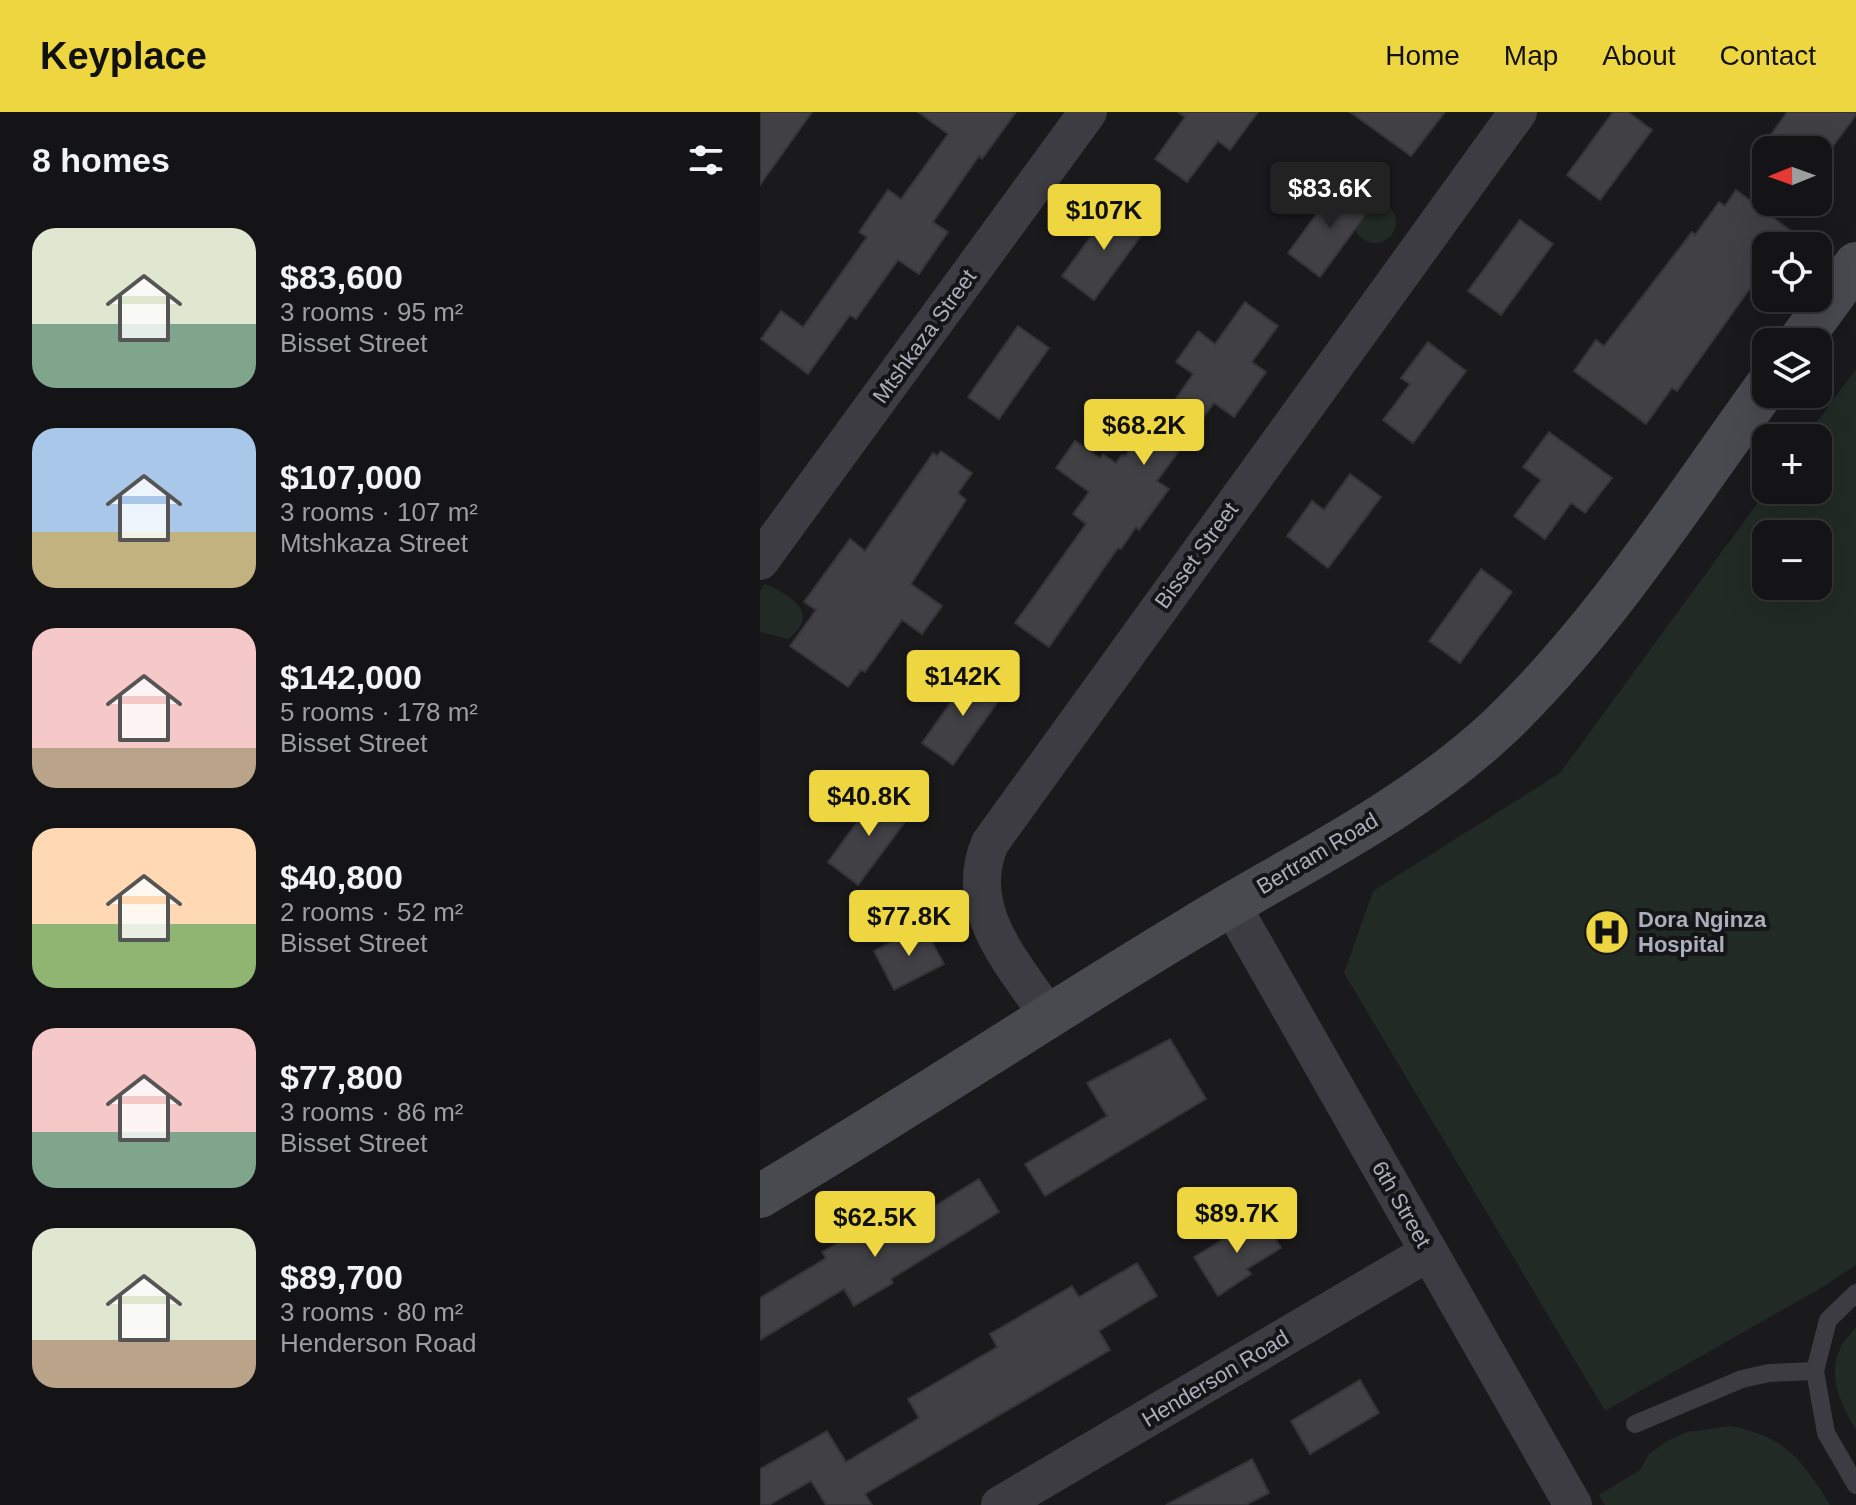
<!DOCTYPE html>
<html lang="en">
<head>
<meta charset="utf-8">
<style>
	:root { --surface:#141315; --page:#1d1c1e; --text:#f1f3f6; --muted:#9d9ea0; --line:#333234; --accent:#edd640 }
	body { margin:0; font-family:Helvetica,sans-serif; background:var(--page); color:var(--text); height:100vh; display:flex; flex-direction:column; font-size:30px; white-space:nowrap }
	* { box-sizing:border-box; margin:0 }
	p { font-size:26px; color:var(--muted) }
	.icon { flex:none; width:44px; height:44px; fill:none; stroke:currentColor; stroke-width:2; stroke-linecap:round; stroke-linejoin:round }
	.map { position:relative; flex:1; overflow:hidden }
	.drawer { display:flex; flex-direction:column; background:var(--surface); width:760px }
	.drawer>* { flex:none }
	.needle { width:52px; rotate:269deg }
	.buttons { position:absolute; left:992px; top:24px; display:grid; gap:16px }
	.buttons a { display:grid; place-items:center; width:80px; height:80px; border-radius:16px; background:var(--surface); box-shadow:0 8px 32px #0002,0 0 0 2px var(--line); font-size:40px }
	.price { position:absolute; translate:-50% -68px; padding:0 18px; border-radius:8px; background:var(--accent); color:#111; font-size:26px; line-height:52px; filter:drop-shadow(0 2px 4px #0008) }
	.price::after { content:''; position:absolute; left:50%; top:48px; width:24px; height:18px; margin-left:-12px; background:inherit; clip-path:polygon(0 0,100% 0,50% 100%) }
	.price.on { background:#222; color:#fff }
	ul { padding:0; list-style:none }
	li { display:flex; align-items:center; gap:24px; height:200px; padding:0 32px }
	li span { display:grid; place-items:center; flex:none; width:224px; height:160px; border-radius:24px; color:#555 }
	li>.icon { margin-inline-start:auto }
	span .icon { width:96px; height:96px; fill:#fffc; stroke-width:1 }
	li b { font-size:34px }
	h2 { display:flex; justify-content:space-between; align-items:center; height:96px; padding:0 32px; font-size:34px }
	header { display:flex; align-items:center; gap:48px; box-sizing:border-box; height:112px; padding:0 40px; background:var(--accent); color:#111 }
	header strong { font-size:38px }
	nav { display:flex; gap:44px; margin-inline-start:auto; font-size:28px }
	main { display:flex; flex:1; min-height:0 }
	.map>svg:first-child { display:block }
	.green { fill:#212a24; fill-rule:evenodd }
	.building { fill:#414145; stroke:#343337; stroke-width:2 }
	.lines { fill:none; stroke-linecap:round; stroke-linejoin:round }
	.lane { stroke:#3d3c42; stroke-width:18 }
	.street { stroke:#3d3c42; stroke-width:38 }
	.secondary { stroke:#494950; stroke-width:44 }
	.labels { text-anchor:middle; stroke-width:8; stroke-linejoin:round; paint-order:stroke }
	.street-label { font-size:22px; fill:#acaebb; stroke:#151417 }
	.poi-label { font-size:22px; font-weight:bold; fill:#acaebb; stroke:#151417; text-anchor:start }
</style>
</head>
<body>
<header>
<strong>Keyplace</strong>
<nav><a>Home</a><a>Map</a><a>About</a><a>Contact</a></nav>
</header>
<main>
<section class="drawer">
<h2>8 homes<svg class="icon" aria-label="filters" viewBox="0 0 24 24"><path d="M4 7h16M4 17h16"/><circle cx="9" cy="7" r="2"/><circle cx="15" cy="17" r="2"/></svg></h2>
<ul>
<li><span style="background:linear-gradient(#dfe7d0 60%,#7fa58c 0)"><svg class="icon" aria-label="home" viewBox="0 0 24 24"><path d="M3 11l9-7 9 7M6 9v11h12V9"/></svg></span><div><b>$83,600</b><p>3 rooms · 95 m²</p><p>Bisset Street</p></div></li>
<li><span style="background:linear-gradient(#a9c7e8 65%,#c2b280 0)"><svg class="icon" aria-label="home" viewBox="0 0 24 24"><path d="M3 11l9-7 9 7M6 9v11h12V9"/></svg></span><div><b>$107,000</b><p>3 rooms · 107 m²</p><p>Mtshkaza Street</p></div></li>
<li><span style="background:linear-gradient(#f6c9c9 75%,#b9a48a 0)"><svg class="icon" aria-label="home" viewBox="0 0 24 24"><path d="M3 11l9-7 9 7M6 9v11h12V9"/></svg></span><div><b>$142,000</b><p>5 rooms · 178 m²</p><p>Bisset Street</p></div></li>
<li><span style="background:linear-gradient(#ffd9b3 60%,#8fb573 0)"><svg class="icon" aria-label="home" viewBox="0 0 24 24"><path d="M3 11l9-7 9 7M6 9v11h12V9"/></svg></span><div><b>$40,800</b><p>2 rooms · 52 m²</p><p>Bisset Street</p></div></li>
<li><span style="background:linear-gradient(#f6c9c9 65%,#7fa58c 0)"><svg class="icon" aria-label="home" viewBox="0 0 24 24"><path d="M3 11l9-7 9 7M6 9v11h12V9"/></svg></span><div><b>$77,800</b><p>3 rooms · 86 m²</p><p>Bisset Street</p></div></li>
<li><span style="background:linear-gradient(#dfe7d0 70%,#b9a48a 0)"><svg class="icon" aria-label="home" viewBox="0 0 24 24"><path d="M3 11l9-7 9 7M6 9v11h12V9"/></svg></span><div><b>$89,700</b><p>3 rooms · 80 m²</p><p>Henderson Road</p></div></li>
</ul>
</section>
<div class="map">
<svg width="1096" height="1393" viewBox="0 0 1096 1393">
	<rect width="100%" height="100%" fill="#1a191c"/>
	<g class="green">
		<circle cx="615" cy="110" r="21"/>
		<path d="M 1096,257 L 1096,1153 L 1061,1176 L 845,1299 L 584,861 L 613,779 L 800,661 L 1007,378 L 1058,378 L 1058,326 L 1045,326 ZM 1006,422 L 1058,422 L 1058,474 L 1006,474 Z"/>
		<path d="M 5,472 C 30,483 62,501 28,527 L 0,520 L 0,479 Z"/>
		<path d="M 1096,1216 L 1096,1318 C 1075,1283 1061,1248 1096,1216 Z"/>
		<path d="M 971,1314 C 1025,1325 1042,1347 1070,1393 L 845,1393 L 839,1383 L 880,1358 L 889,1342 L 907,1329 L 927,1320 Z"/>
	</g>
	<g class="building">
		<path d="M 0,0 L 52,0 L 0,73 Z"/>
		<path d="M 158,0 L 256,0 L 222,47 L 219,44 L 173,110 L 188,120 L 159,162 L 138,148 L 96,207 L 90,203 L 48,262 L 1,227 L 21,199 L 43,215 L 107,125 L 99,120 L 128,78 L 141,87 L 188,22 Z"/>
		<path d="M 418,0 L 498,0 L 470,38 L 458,29 L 427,70 L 395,47 L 425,5 Z"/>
		<path d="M 590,0 L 685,0 L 651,44 Z"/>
		<path d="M 853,0 L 868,0 L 892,18 L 840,88 L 807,63 Z"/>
		<path d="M 1027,0 L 1096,0 L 1096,3 L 1070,38 L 1029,38 L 1010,24 Z"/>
		<path d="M 580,70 L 612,94 L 560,165 L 528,141 Z"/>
		<path d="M 976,78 L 1031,119 L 1020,134 L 1006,134 L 1006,154 L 917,279 L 912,276 L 886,312 L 814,259 L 836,228 L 844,234 L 932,120 L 935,123 L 959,90 L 965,94 Z"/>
		<path d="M 354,93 L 386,117 L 334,188 L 302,164 Z"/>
		<path d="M 760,108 L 793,132 L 741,203 L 708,179 Z"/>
		<path d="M 485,190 L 518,214 L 492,250 L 506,260 L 474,305 L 454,291 L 397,369 L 409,377 L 379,418 L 376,415 L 361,437 L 358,436 L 289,535 L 255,511 L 326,412 L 313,402 L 329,380 L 296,356 L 315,329 L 340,346 L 343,342 L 356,351 L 362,343 L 365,344 L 391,309 L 397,314 L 433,262 L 416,250 L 438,219 L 455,232 Z"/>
		<path d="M 258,214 L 289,236 L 239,307 L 208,285 Z"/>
		<path d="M 668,230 L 706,259 L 653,331 L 623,308 L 650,272 L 641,266 Z"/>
		<path d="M 789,320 L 852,366 L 825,401 L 811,391 L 785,427 L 754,404 L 781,368 L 763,355 Z"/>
		<path d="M 181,339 L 212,361 L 198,381 L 206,388 L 151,472 L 182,494 L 162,522 L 142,508 L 105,560 L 101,558 L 88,575 L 30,534 L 56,498 L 44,490 L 90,427 L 105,439 L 173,341 L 177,344 Z"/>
		<path d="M 590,362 L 621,385 L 568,456 L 527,424 L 552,389 L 564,398 Z"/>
		<path d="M 721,457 L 752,480 L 700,551 L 669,529 Z"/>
		<path d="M 213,559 L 244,581 L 193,653 L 162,631 Z"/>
		<path d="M 120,679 L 151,702 L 98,773 L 68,750 Z"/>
		<path d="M 163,813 L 184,852 L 134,878 L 114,839 Z"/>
		<path d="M 410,927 L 446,987 L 285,1084 L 265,1052 L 347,1004 L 327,971 Z"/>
		<path d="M 219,1067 L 239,1100 L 131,1167 L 133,1171 L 94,1194 L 84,1177 L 0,1228 L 0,1186 L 66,1146 L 62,1140 L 102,1117 L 111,1133 Z"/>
		<path d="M 502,1104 L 521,1136 L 487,1157 L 491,1162 L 458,1184 L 434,1145 Z"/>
		<path d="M 377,1151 L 397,1184 L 339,1219 L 350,1238 L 105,1382 L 112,1393 L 66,1393 L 51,1369 L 9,1393 L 0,1393 L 0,1357 L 67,1319 L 86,1350 L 159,1306 L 148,1287 L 237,1235 L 230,1222 L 312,1174 L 319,1185 Z"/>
		<path d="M 600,1268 L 619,1301 L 550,1342 L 531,1309 Z"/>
		<path d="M 492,1347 L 509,1381 L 486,1393 L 406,1393 Z"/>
	</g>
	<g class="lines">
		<g class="lane">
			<path d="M 1096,1181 L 1068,1208 L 1055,1259 L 1066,1321 L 1096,1373"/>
			<path d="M 875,1312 L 982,1267 L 1009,1261 L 1055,1259"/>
		</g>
		<g class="street">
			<path d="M 0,449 L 328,0"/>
			<path d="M 471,792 L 813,1393"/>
			<path d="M 288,903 C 252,850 202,797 230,731 L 758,0"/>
			<path d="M 240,1393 L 669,1140"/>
		</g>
		<g class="secondary">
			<path d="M 1039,230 L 1096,152"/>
			<path d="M 0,1084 C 145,998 285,904 430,817 C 533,754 649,699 738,616 C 843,516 921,392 1006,275"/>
		</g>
	</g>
	<defs>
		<g id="hospital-disc" transform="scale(2.3)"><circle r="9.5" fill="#edd640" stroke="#151417"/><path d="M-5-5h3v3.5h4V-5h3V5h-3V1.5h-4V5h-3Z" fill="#111"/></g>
	</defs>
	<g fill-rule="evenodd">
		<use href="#hospital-disc" x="847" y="820"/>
	</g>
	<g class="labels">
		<g class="street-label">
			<text transform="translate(164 224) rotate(-54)" y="8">Mtshkaza Street</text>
			<text transform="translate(436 443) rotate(-54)" y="8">Bisset Street</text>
			<text transform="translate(557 741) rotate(-31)" y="8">Bertram Road</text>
			<text transform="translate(642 1092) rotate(60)" y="8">6th Street</text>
			<text transform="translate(455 1266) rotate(-31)" y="8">Henderson Road</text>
		</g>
		<g class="poi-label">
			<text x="878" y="815">Dora Nginza<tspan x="878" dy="25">Hospital</tspan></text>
		</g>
	</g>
</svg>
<div class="buttons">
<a><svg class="needle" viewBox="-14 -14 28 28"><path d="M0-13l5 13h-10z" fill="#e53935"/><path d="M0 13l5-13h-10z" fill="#9d9ea0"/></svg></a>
<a><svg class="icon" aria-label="locate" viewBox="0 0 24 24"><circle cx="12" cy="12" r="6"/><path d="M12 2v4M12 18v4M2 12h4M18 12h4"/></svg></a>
<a><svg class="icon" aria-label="layers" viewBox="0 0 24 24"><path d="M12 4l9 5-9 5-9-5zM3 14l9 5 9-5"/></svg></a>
<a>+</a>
<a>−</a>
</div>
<b class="price on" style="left:570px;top:118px">$83.6K</b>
<b class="price" style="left:344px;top:140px">$107K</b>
<b class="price" style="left:384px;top:355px">$68.2K</b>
<b class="price" style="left:203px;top:606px">$142K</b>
<b class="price" style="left:109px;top:726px">$40.8K</b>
<b class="price" style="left:149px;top:846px">$77.8K</b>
<b class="price" style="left:477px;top:1143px">$89.7K</b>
<b class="price" style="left:115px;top:1147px">$62.5K</b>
</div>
</main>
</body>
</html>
